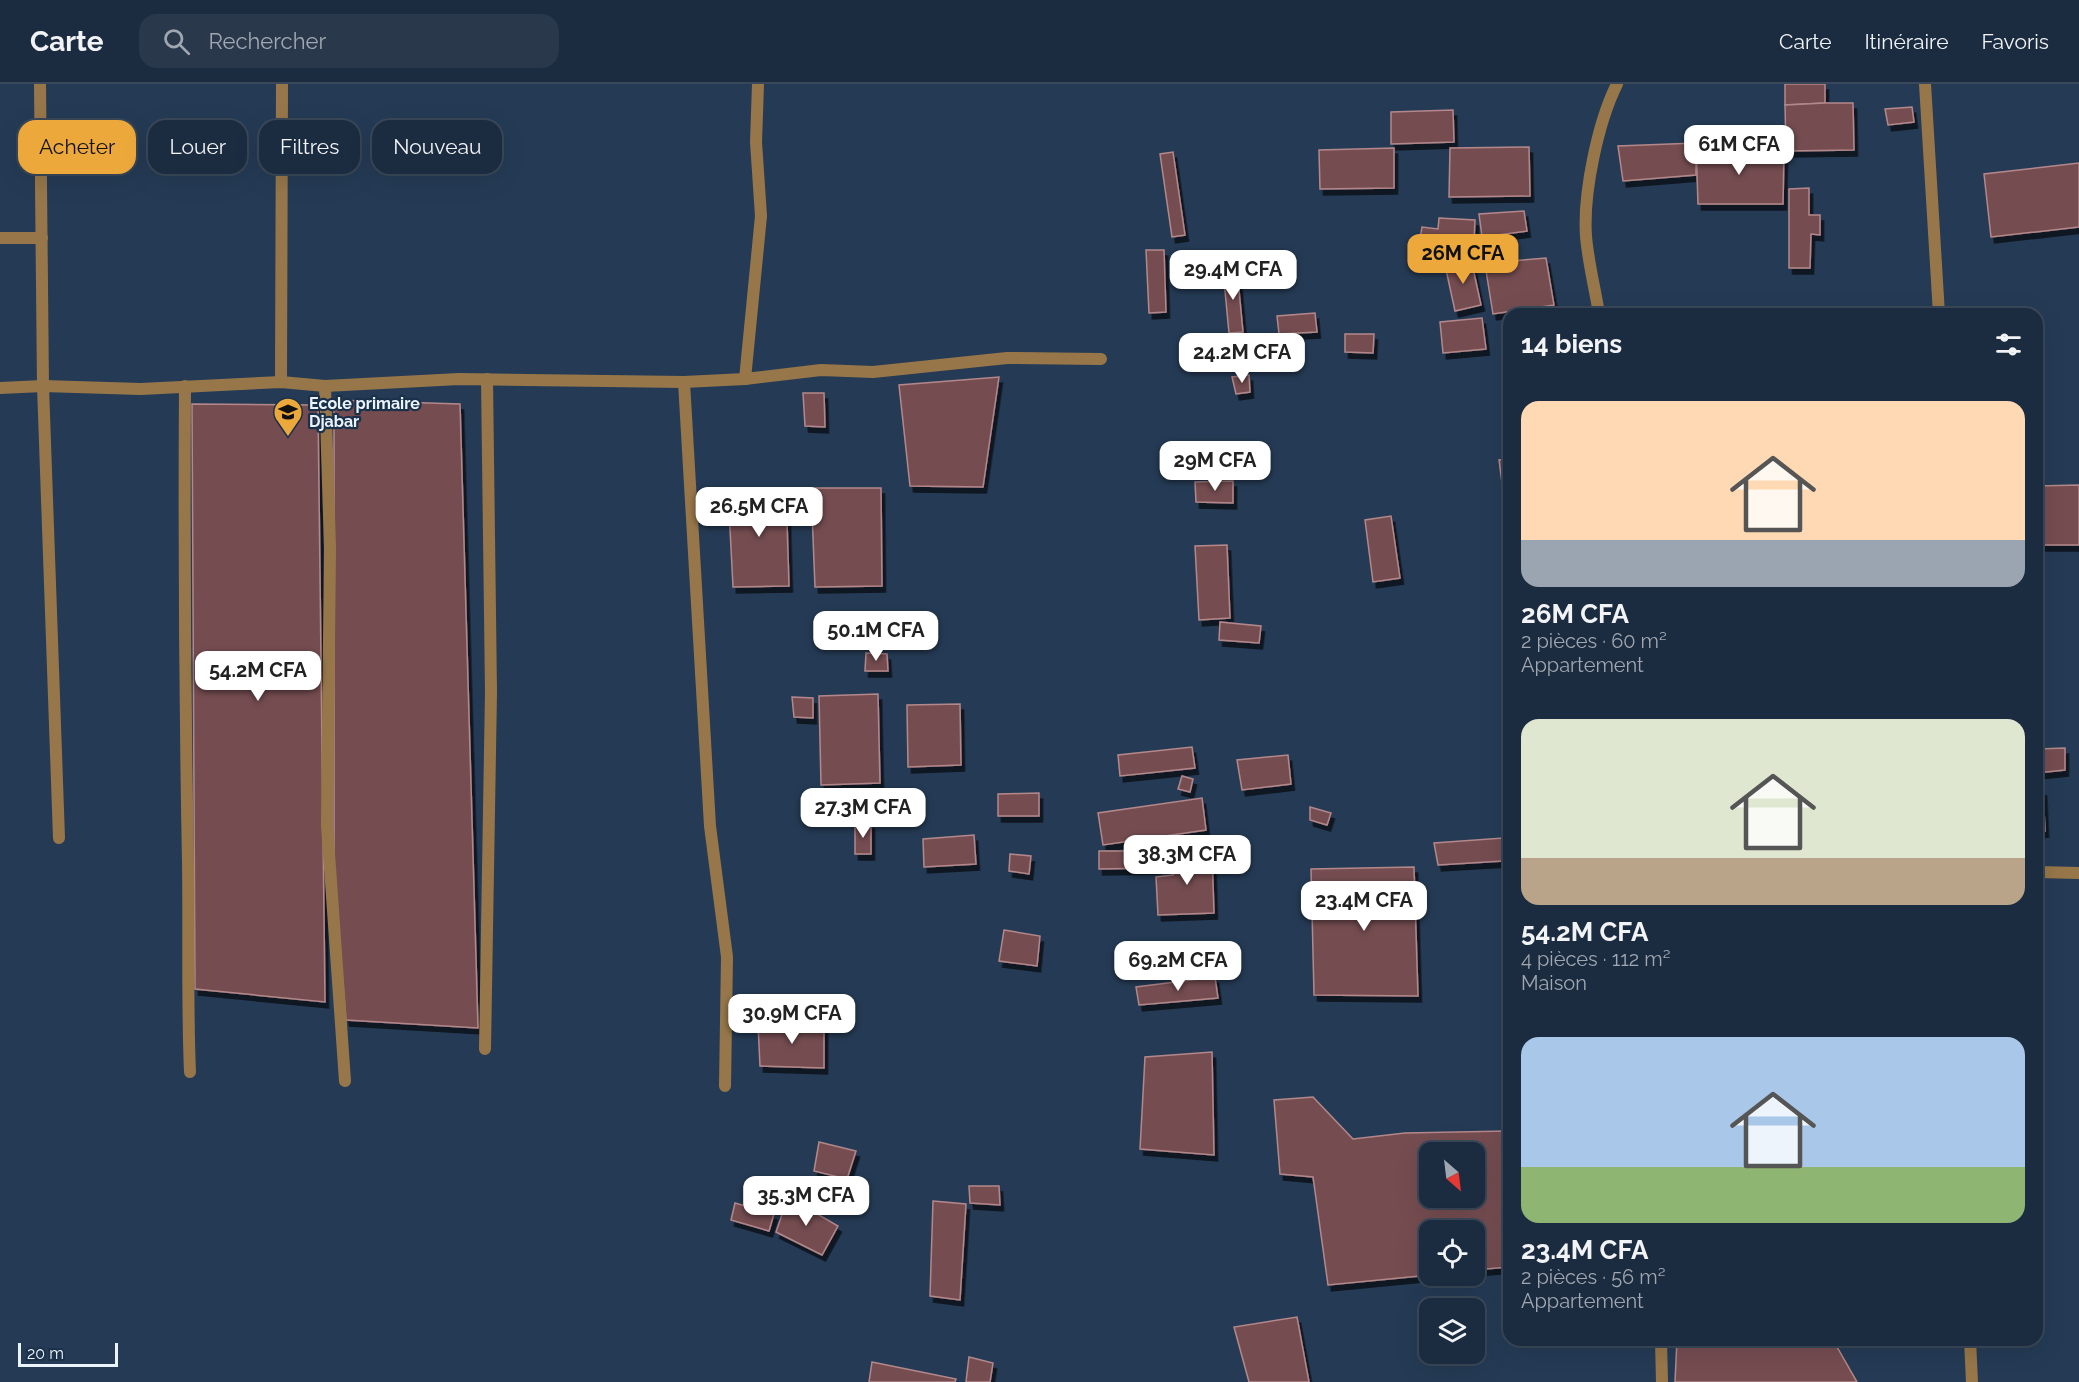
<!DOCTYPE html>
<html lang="fr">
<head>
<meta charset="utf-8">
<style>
	:root { --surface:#1c2c40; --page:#29384b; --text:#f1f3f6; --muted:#a0a7b1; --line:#3a4859; --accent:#eda83c }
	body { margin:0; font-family:Raleway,sans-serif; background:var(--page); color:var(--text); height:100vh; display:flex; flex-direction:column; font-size:22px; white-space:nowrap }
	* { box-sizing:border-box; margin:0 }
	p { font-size:20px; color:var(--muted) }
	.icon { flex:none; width:33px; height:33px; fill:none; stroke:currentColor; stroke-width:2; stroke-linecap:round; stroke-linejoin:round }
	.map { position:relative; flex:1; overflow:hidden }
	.sheet { position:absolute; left:1503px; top:224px; width:540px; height:1038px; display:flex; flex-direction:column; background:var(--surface); border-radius:18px; box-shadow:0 6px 24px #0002,0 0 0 2px var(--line) }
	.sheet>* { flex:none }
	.hud { position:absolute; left:18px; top:36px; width:570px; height:54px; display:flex; gap:12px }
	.needle { width:39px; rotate:152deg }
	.buttons { position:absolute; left:1419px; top:1058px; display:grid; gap:12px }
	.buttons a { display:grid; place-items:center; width:66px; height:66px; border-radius:12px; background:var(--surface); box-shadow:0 6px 24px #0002,0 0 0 2px var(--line); font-size:30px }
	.scale { position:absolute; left:18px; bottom:15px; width:100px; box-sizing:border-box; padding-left:6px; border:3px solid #ebf3fd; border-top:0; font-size:16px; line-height:21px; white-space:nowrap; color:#ebf3fd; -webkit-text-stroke:4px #1b314a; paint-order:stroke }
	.price { position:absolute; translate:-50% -51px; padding:0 14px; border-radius:12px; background:#fff; color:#222; font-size:20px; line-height:39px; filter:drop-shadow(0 2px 3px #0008) }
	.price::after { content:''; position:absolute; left:50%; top:36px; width:18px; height:14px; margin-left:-9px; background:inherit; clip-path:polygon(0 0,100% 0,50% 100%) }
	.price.current { background:var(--accent); color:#111 }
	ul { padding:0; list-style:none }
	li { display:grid; align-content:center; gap:12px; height:318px; padding:0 18px }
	li span { display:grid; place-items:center; height:186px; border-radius:18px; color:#555 }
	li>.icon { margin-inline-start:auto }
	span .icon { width:108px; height:108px; fill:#fffc; stroke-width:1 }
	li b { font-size:26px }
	h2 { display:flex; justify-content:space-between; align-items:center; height:72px; padding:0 18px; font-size:26px }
	.tag { padding:0 21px; border-radius:18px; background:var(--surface); box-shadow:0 6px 24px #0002,0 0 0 2px var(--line); font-size:21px; line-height:54px }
	.tag.current { background:var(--accent); color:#111 }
	header { display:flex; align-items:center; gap:36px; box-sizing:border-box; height:84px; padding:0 30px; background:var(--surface); border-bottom:2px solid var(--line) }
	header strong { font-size:28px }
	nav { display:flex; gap:33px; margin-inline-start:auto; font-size:21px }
	.search { width:420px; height:54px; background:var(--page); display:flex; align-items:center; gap:15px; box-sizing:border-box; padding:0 21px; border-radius:18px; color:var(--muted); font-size:22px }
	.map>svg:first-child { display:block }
	.building { fill:#754e51; stroke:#b4888b; stroke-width:1.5; fill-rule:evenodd; filter:url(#shadow) }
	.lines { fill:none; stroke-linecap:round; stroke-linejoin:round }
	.street { stroke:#97774a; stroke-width:12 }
	.labels { text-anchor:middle; stroke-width:4.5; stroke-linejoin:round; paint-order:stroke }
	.poi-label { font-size:16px; font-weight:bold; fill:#ebf3fd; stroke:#1b314a; text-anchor:start }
</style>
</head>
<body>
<header>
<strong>Carte</strong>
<div class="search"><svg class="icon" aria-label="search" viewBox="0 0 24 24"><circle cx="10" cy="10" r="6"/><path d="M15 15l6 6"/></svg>Rechercher</div>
<nav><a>Carte</a><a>Itinéraire</a><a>Favoris</a></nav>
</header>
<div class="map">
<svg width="2079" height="1298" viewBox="0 0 2079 1298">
	<defs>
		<filter id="shadow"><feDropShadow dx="3.5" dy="6" stdDeviation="0" flood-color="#0009"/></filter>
	</defs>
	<rect width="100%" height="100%" fill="#253b55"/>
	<g class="building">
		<path d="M 1785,0 L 1825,0 L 1825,19 L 1785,21 Z"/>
		<path d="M 1825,19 L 1853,19 L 1854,66 L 1786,67 L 1785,21 Z"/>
		<path d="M 1912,23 L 1914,38 L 1888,41 L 1885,25 Z"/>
		<path d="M 1453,26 L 1454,58 L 1391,60 L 1391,28 Z"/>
		<path d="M 1696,59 L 1696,91 L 1623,97 L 1618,62 Z"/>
		<path d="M 1696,59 L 1784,68 L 1783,120 L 1698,120 Z"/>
		<path d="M 1529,63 L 1530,112 L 1449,113 L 1450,64 Z"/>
		<path d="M 1394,64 L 1394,104 L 1320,105 L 1319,66 Z"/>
		<path d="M 1173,68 L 1185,151 L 1172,153 L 1160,70 Z"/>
		<path d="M 2079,79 L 2079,143 L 1991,153 L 1984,90 Z"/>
		<path d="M 1809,104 L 1809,131 L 1820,131 L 1820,151 L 1811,150 L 1810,184 L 1789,184 L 1789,105 Z"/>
		<path d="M 1524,127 L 1527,147 L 1482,153 L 1479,130 Z"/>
		<path d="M 1439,134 L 1475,136 L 1474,158 L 1420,155 L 1422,143 L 1438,145 Z"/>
		<path d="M 1507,164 L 1511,177 L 1546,174 L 1554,221 L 1493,230 L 1483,168 Z"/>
		<path d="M 1146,166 L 1164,166 L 1166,228 L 1149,229 Z"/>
		<path d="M 1471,175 L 1481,221 L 1455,227 L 1445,181 Z"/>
		<path d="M 1237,185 L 1243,248 L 1229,249 L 1223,186 Z"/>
		<path d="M 1315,229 L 1317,248 L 1279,250 L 1277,232 Z"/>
		<path d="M 1482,234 L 1486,265 L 1443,269 L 1440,238 Z"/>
		<path d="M 1345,250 L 1374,250 L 1373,269 L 1345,268 Z"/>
		<path d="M 1249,291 L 1250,308 L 1236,310 L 1232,293 Z"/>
		<path d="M 999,293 L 983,403 L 910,402 L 899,301 Z"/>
		<path d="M 803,309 L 824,309 L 825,343 L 805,342 Z"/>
		<path d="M 334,316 L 460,320 L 478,944 L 346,936 L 334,794 Z"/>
		<path d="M 192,320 L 318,321 L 325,918 L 195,905 Z"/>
		<path d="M 1509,375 L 1509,453 L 1499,376 Z"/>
		<path d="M 1233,397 L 1233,419 L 1196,418 L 1195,398 Z"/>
		<path d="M 2079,401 L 2079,461 L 2037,461 L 2037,402 Z"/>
		<path d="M 811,404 L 881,404 L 882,502 L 815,503 Z"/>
		<path d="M 786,405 L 789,502 L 733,503 L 728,406 Z"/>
		<path d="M 1391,432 L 1400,494 L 1373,498 L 1365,436 Z"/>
		<path d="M 1227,461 L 1230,534 L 1199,536 L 1195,462 Z"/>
		<path d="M 1220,538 L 1261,542 L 1259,559 L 1219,556 Z"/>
		<path d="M 866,569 L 887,570 L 888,587 L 865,587 Z"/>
		<path d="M 878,610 L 880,699 L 821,701 L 819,612 Z"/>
		<path d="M 792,613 L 813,614 L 813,634 L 794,633 Z"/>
		<path d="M 960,620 L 961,681 L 908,683 L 907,621 Z"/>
		<path d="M 1192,663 L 1195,684 L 1120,692 L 1118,671 Z"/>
		<path d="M 2065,664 L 2065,686 L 2037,689 L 2037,665 Z"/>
		<path d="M 1288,671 L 1291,700 L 1242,706 L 1237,676 Z"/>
		<path d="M 1182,692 L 1193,695 L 1190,708 L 1178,705 Z"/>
		<path d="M 2037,705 L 2043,706 L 2045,747 L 2037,748 Z"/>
		<path d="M 1039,709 L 1039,732 L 998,732 L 998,710 Z"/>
		<path d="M 1202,714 L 1206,746 L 1103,761 L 1098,729 Z"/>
		<path d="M 822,717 L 868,717 L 868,731 L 821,731 Z"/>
		<path d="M 1310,723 L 1331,729 L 1327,741 L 1310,736 Z"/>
		<rect x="855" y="739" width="16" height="31"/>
		<path d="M 974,751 L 976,780 L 924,783 L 923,755 Z"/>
		<path d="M 1503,754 L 1503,777 L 1438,781 L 1434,759 Z"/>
		<path d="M 1099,767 L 1158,767 L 1158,784 L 1099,785 Z"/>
		<path d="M 1212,769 L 1214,829 L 1158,831 L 1156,793 L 1173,791 L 1173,770 Z"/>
		<path d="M 1010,770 L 1031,772 L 1029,790 L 1009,787 Z"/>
		<path d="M 1414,783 L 1418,912 L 1314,911 L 1311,785 Z"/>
		<path d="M 1004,846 L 1040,852 L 1037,882 L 999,877 Z"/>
		<path d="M 1215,893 L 1218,914 L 1139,921 L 1136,903 Z"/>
		<path d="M 758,940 L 824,940 L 824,984 L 760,982 Z"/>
		<path d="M 1212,968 L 1214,1071 L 1140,1065 L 1145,973 Z"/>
		<path d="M 1313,1013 L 1353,1055 L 1405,1049 L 1507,1047 L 1509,1183 L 1474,1186 L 1474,1146 L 1430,1146 L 1430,1191 L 1328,1201 L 1313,1093 L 1280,1090 L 1274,1016 ZM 1430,1068 L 1474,1068 L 1474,1113 L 1430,1113 Z"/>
		<path d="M 819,1058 L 856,1067 L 847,1095 L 814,1087 Z"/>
		<path d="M 969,1102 L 999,1102 L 1000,1121 L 970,1119 Z"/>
		<path d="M 788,1113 L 838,1142 L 822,1171 L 776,1148 Z"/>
		<path d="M 933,1117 L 966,1120 L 960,1216 L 930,1212 Z"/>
		<path d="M 735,1119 L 774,1130 L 769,1147 L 731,1136 Z"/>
		<path d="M 1297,1233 L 1309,1298 L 1249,1298 L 1234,1243 Z"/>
		<path d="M 1677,1256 L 1833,1256 L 1857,1298 L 1675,1298 Z"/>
		<path d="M 969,1273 L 993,1279 L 990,1298 L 966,1298 Z"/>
		<path d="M 872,1278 L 956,1295 L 955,1298 L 869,1298 Z"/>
	</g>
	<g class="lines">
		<g class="street">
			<path d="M 40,0 L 43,302 L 59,754"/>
			<path d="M 1925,0 L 1939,230"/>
			<path d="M 0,154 L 42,154"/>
			<path d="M 1599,230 C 1595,204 1588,178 1586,152 C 1583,109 1598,38 1617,0"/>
			<path d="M 745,295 L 761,132 L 756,58 L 758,0"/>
			<path d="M 281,298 L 282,0"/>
			<path d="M 684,298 L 710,742 L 727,873 L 725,1002"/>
			<path d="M 185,302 C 184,461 185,619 188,779 C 189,848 187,918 190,988"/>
			<path d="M 325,302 L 330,464 L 327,741 L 345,997"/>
			<path d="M 0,304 L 43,302 L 141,305 L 281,298 L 325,302 L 459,295 L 684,298 L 745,295 L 821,286 L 873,288 L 1007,274 L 1101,275"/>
			<path d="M 2037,788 L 2079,789"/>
			<path d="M 485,965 L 491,608 L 487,295"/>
			<path d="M 1661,1256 L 1662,1298"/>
			<path d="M 1970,1256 L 1972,1298"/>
		</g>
	</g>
	<defs>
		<g id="school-pin" transform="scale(1.5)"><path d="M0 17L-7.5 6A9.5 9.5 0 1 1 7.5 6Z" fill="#eda83c" stroke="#1b314a"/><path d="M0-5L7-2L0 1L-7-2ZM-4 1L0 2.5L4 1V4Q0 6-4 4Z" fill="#111"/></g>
	</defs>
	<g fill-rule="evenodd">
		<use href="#school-pin" x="288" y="328"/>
	</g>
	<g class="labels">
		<g class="poi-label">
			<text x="309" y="325">Ecole primaire<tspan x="309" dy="18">Djabar</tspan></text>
		</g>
	</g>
</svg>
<div class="buttons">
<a><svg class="needle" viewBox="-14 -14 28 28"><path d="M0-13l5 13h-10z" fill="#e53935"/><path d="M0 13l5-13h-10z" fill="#a0a7b1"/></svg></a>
<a><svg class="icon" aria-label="locate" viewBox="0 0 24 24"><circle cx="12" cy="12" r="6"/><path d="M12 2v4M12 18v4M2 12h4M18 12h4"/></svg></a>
<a><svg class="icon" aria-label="layers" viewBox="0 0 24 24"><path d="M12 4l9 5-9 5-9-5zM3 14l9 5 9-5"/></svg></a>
</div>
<div class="scale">20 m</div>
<b class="price" style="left:1739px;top:92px">61M CFA</b>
<b class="price current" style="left:1463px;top:201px">26M CFA</b>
<b class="price" style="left:1233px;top:217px">29.4M CFA</b>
<b class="price" style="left:1242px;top:300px">24.2M CFA</b>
<b class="price" style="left:1215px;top:408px">29M CFA</b>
<b class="price" style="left:759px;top:454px">26.5M CFA</b>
<b class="price" style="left:876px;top:578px">50.1M CFA</b>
<b class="price" style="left:258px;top:618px">54.2M CFA</b>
<b class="price" style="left:863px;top:755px">27.3M CFA</b>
<b class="price" style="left:1187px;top:802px">38.3M CFA</b>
<b class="price" style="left:1364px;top:848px">23.4M CFA</b>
<b class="price" style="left:1178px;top:908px">69.2M CFA</b>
<b class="price" style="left:792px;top:961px">30.9M CFA</b>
<b class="price" style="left:806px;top:1143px">35.3M CFA</b>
<div class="hud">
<a class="tag current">Acheter</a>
<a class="tag">Louer</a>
<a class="tag">Filtres</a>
<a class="tag">Nouveau</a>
</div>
<section class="sheet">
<h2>14 biens<svg class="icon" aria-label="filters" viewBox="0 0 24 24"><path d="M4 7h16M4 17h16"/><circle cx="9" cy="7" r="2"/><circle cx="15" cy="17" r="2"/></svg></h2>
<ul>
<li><span style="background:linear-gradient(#ffd9b3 75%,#9aa5b1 0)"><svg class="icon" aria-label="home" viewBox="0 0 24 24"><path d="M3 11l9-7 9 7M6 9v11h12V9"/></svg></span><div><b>26M CFA</b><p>2 pièces · 60 m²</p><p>Appartement</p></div></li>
<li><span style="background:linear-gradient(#dfe7d0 75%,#b9a48a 0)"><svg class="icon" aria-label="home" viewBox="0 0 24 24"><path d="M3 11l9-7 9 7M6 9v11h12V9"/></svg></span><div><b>54.2M CFA</b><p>4 pièces · 112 m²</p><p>Maison</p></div></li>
<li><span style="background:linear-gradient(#a9c7e8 70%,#8fb573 0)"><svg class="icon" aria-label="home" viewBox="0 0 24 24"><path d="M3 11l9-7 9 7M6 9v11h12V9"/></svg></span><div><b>23.4M CFA</b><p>2 pièces · 56 m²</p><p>Appartement</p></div></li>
</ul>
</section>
</div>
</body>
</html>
